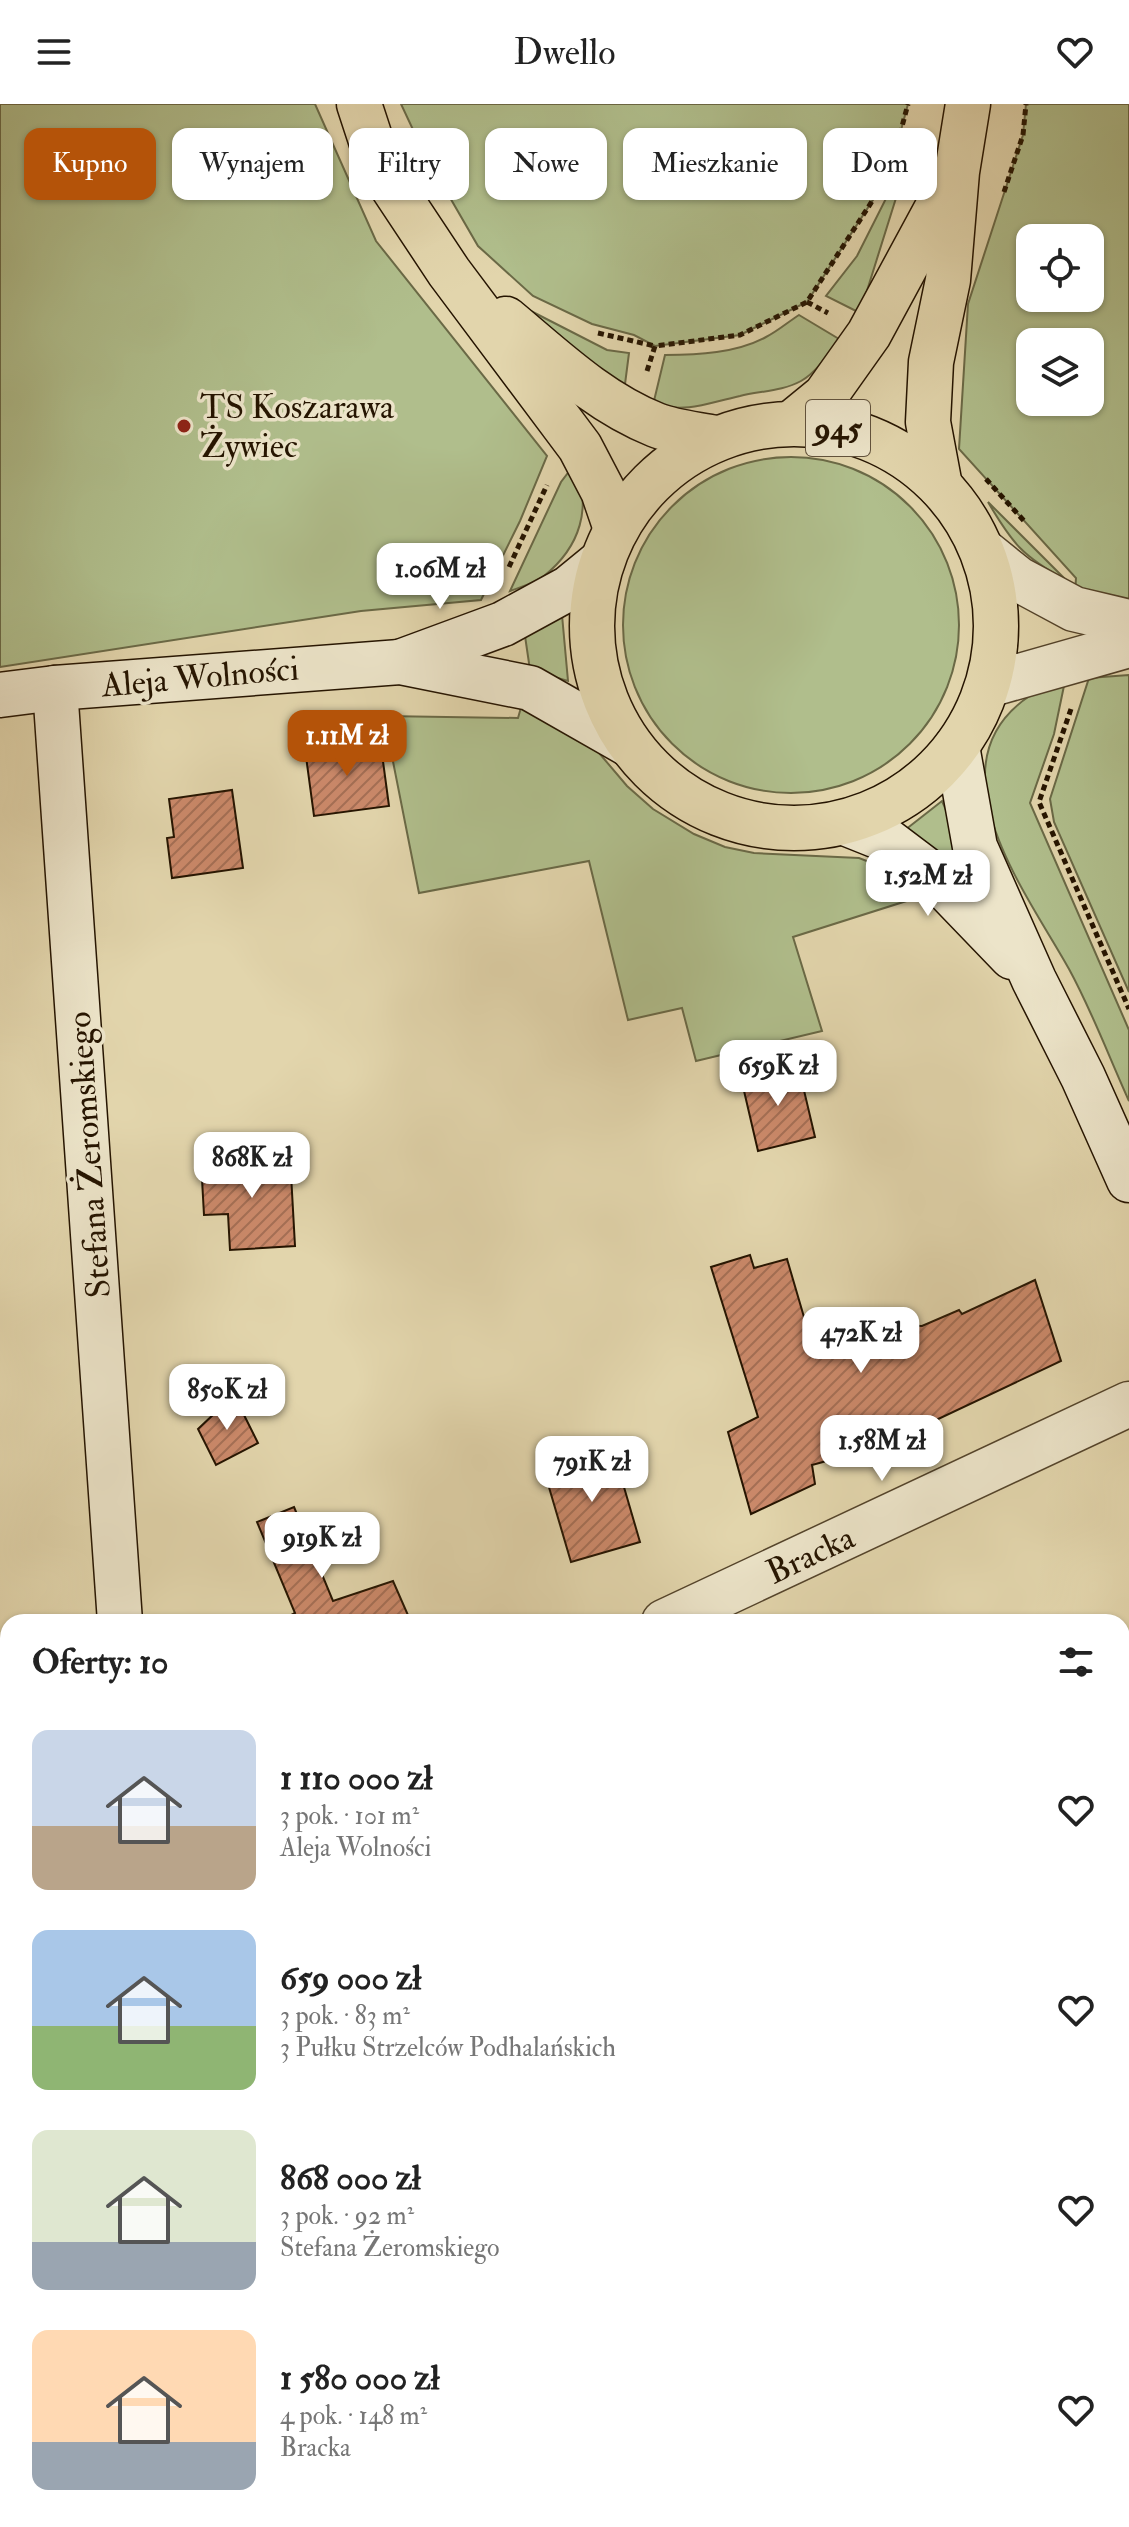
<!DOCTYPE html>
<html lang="pl">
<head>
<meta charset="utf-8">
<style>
	:root { --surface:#fff; --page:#f2f2f2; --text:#222; --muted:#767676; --accent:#b45309 }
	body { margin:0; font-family:"IM FELL Double Pica",serif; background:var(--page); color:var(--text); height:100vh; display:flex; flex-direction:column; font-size:30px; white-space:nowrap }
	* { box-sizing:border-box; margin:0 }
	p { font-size:26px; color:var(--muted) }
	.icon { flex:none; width:44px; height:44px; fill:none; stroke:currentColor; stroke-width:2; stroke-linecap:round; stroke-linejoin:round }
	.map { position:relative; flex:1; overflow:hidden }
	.drawer { position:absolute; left:0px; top:1510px; width:1130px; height:914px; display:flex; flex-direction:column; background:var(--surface); border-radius:24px 24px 0 0; box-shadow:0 2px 6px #0004 }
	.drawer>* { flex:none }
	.hud { position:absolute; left:24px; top:24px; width:1082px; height:72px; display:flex; gap:16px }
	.controls { position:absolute; left:1016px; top:120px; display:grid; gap:16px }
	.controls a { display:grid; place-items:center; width:88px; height:88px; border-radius:16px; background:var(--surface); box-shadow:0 2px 6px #0004; font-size:40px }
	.price { position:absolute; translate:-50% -68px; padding:0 18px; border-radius:16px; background:#fff; color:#222; font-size:26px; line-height:52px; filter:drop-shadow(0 2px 4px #0008) }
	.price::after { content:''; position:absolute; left:50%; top:48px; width:24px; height:18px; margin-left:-12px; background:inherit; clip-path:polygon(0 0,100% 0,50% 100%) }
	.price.current { background:var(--accent); color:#fff }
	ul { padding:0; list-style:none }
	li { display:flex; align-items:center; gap:24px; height:200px; padding:0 32px }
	li span { display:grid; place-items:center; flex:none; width:224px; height:160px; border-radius:16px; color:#555 }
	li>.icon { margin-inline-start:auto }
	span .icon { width:96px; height:96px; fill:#fffc; stroke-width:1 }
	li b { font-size:34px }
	h2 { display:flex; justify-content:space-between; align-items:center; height:96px; padding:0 32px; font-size:34px }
	.tag { padding:0 28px; border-radius:16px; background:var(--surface); box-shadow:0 2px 6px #0004; font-size:28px; line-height:72px }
	.tag.current { background:var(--accent); color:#fff }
	header { display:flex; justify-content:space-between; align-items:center; height:104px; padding:0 32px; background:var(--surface); font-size:36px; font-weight:600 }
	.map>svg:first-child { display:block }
	.green { fill:#b0be8c; stroke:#6a6946; stroke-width:2; fill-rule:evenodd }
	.building { fill:url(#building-hatch); stroke:#251400; stroke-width:2 }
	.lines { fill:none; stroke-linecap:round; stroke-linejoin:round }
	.street-casing { stroke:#54442b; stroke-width:47 }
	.secondary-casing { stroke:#251400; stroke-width:47 }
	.primary-casing { stroke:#251400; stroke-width:47 }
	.path { stroke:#251400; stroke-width:5; stroke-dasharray:6 4; stroke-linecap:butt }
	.street { stroke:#ece4c9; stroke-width:44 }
	.secondary { stroke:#ece4c9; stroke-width:44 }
	.primary { stroke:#e2d5ac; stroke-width:44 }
	.poi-dot { fill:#8f2418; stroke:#ece4c9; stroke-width:3 }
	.labels { text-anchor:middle; stroke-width:7; stroke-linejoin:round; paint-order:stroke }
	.shield { fill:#ece4c9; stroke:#61523c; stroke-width:2 }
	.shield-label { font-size:32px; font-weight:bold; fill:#251400 }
	.poi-label { font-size:34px; fill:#251400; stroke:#ece4c9; text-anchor:start }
	.street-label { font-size:34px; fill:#251400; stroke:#ece4c9 }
</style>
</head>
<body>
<header><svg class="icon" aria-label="menu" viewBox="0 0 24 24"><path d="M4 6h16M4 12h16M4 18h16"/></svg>Dwello<svg class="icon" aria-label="heart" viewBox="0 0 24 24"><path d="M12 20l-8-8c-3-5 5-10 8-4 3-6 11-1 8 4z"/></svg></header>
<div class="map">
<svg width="1129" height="2423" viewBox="0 0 1129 2423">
	<defs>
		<pattern id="building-hatch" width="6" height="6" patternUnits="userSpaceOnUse" patternTransform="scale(2)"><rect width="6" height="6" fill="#cb896a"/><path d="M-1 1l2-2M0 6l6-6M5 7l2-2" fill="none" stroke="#a56f55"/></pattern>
	</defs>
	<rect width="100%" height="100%" fill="#e2d5ac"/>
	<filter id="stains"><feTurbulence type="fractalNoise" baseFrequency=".0025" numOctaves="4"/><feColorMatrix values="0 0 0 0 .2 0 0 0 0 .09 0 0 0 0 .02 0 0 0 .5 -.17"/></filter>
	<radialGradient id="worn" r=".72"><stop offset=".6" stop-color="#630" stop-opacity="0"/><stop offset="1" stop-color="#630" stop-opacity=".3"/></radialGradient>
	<g class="green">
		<path d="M 0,0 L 315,0 L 376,137 L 547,352 L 520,417 L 481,496 L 361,507 L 0,563 Z"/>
		<path d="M 401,0 L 908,0 L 889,71 L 807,198 L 740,231 L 655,242 L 634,231 L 592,220 L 533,192 L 478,142 L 423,47 Z"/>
		<path d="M 1026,0 L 1129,0 L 1129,518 L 1074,505 L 1076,474 L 959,345 L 968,200 L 1023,31 ZM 1030,134 L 1090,134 L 1090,194 L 1030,194 ZM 1030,238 L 1090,238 L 1090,298 L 1030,298 Z"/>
		<path d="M 912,43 L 860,209 L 826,192 L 857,152 Z"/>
		<path d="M 525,204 L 607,246 L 629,249 L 624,288 Z"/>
		<path d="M 799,211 L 839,235 C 829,249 817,268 801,277 C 783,287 760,287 740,292 C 704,300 691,308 653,301 L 665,251 C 698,251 736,249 766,233 C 778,227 788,218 799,211 Z"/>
		<circle cx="791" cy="521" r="168"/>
		<path d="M 574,361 C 593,403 580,443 544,472 C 535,479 521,483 510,487 L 561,378 Z"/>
		<path d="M 988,398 L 1066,476 C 1023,453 1012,439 988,398 Z"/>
		<path d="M 562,511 L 568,577 L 530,566 L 525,532 Z"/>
		<path d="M 1129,571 L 1129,888 L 1054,718 L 1050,695 L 1089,574 Z"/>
		<path d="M 1065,577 L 1054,630 L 1030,699 L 1129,926 L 1129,997 C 1109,953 1092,907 1069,865 C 1027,789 926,660 1031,591 C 1041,585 1054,581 1065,577 Z"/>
		<path d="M 522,600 L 594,643 L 627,682 L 653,705 L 694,730 L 725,743 L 754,749 L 859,754 L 890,766 L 922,790 L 919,793 L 793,833 L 822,927 L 696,957 L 682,904 L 628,916 L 589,757 L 419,789 L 384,612 L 518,614 Z"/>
		<path d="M 942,697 L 980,783 L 975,786 L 905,726 Z"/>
	</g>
	<g class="building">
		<path d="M 380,635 L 389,702 L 314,712 L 305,645 Z"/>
		<path d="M 232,686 L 243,764 L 172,774 L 167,734 L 174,733 L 169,695 Z"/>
		<path d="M 798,961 L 815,1033 L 758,1047 L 741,974 Z"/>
		<path d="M 290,1052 L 295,1142 L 230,1146 L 228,1110 L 204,1111 L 201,1057 Z"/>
		<path d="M 750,1151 L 754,1164 L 787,1155 L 816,1254 L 878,1237 L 877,1228 L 892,1221 L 922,1222 L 959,1206 L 962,1210 L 1035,1176 L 1061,1257 L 881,1342 L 812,1361 L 815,1380 L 751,1410 L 728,1328 L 758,1313 L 711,1163 Z"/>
		<path d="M 234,1291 L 258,1339 L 216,1361 L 198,1325 Z"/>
		<path d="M 612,1342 L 640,1438 L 571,1458 L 543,1363 Z"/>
		<path d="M 294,1403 L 333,1497 L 393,1477 L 411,1518 L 292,1518 L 291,1511 L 295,1509 L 257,1418 Z"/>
	</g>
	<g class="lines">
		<g class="street-casing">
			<g id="street">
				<path d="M 982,446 L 1018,475 L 1074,505 L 1129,518"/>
				<path d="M 988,581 L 1129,541"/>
				<path d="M 664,1518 L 1129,1300"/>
				<path d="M 0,1723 L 8,1724"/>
			</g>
		</g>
		<g class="secondary-casing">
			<g id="secondary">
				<path d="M 400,558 L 503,520 L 569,484 L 602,457"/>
				<path d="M 55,584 L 120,1518"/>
				<path d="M 0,591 L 55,584 L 400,558 L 530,584 L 630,641"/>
				<path d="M 957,642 L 975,743 L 1034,876 L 1083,973 L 1129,1076"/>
				<path d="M 845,719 L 885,735 L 934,772 L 1012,853"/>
				<path d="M 140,2416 L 140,2423"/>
			</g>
		</g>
		<g class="primary-casing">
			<g id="primary">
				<path d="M 359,0 L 380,64 L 449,168 L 580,343 L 603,387 L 616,425"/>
				<path d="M 506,215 C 553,254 598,298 656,321 C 674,328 696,330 716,334"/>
				<path d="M 792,319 L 825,292 L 869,230 L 948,84"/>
				<circle cx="794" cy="522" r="202"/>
				<path d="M 940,382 L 928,318 L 931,258 L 948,176 L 957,68 L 968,0"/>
			</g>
		</g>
		<g class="path">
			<path d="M 1004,88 L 1023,31 L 1026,0"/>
			<path d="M 807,198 L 828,209"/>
			<path d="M 598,229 L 655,242"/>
			<path d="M 647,267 L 655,242 L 740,231 L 807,198 L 889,71 L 908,0"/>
			<path d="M 986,375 L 1025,418"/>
			<path d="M 509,463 L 547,381"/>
			<path d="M 1071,605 L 1039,698 L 1129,905"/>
		</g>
		<use href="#street" class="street"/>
		<use href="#secondary" class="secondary"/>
		<use href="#primary" class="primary"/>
	</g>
	<circle class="poi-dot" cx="184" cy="322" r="8"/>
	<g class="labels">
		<rect class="shield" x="806" y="296" width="64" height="56" rx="6"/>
		<g class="shield-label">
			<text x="838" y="335">945</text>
		</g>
		<g class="poi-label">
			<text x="200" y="314">TS Koszarawa<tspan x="200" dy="39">Żywiec</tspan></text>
		</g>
		<g class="street-label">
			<text transform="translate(200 572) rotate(-5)" y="12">Aleja Wolności</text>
			<text transform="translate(88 1051) rotate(-94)" y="12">Stefana Żeromskiego</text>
			<text transform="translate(810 1450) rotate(-25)" y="12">Bracka</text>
		</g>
	</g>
	<rect width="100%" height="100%" filter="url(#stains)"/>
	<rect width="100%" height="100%" fill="url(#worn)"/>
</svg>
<div class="controls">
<a><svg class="icon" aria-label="locate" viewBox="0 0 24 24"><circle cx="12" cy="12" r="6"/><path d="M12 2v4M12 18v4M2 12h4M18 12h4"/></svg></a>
<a><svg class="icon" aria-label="layers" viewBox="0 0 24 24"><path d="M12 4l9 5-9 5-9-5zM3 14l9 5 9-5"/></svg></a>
</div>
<b class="price" style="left:440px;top:507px">1.06M zł</b>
<b class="price current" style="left:347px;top:674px">1.11M zł</b>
<b class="price" style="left:928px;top:814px">1.52M zł</b>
<b class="price" style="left:778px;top:1004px">659K zł</b>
<b class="price" style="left:252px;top:1096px">868K zł</b>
<b class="price" style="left:861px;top:1271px">472K zł</b>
<b class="price" style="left:227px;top:1328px">850K zł</b>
<b class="price" style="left:882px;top:1379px">1.58M zł</b>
<b class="price" style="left:592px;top:1400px">791K zł</b>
<b class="price" style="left:322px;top:1476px">919K zł</b>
<div class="hud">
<a class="tag current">Kupno</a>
<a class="tag">Wynajem</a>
<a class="tag">Filtry</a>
<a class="tag">Nowe</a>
<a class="tag">Mieszkanie</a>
<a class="tag">Dom</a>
</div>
<section class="drawer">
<h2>Oferty: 10<svg class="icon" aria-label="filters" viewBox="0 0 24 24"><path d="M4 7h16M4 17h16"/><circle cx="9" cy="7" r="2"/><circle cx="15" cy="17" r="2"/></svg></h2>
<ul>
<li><span style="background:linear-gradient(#c9d6e8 60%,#b9a48a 0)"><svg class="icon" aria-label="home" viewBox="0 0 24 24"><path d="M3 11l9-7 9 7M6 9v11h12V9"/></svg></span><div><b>1 110 000 zł</b><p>3 pok. · 101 m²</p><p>Aleja Wolności</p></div><svg class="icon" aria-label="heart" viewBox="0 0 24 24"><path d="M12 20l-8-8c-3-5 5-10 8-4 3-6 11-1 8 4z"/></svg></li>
<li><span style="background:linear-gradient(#a9c7e8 60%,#8fb573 0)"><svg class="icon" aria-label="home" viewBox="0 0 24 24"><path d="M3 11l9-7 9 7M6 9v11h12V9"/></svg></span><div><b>659 000 zł</b><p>3 pok. · 83 m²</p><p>3 Pułku Strzelców Podhalańskich</p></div><svg class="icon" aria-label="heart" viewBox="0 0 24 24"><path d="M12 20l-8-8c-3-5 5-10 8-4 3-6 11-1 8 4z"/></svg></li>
<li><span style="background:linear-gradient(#dfe7d0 70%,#9aa5b1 0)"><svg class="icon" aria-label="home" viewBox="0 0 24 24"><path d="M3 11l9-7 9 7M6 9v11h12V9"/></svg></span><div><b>868 000 zł</b><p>3 pok. · 92 m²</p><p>Stefana Żeromskiego</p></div><svg class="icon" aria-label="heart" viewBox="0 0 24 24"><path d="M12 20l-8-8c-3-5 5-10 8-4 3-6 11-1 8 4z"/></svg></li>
<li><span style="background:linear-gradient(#ffd9b3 70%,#9aa5b1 0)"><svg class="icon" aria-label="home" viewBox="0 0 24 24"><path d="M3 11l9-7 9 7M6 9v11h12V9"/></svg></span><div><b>1 580 000 zł</b><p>4 pok. · 148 m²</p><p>Bracka</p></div><svg class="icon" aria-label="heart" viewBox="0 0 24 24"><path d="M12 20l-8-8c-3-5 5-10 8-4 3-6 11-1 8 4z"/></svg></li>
</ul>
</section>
</div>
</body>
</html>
